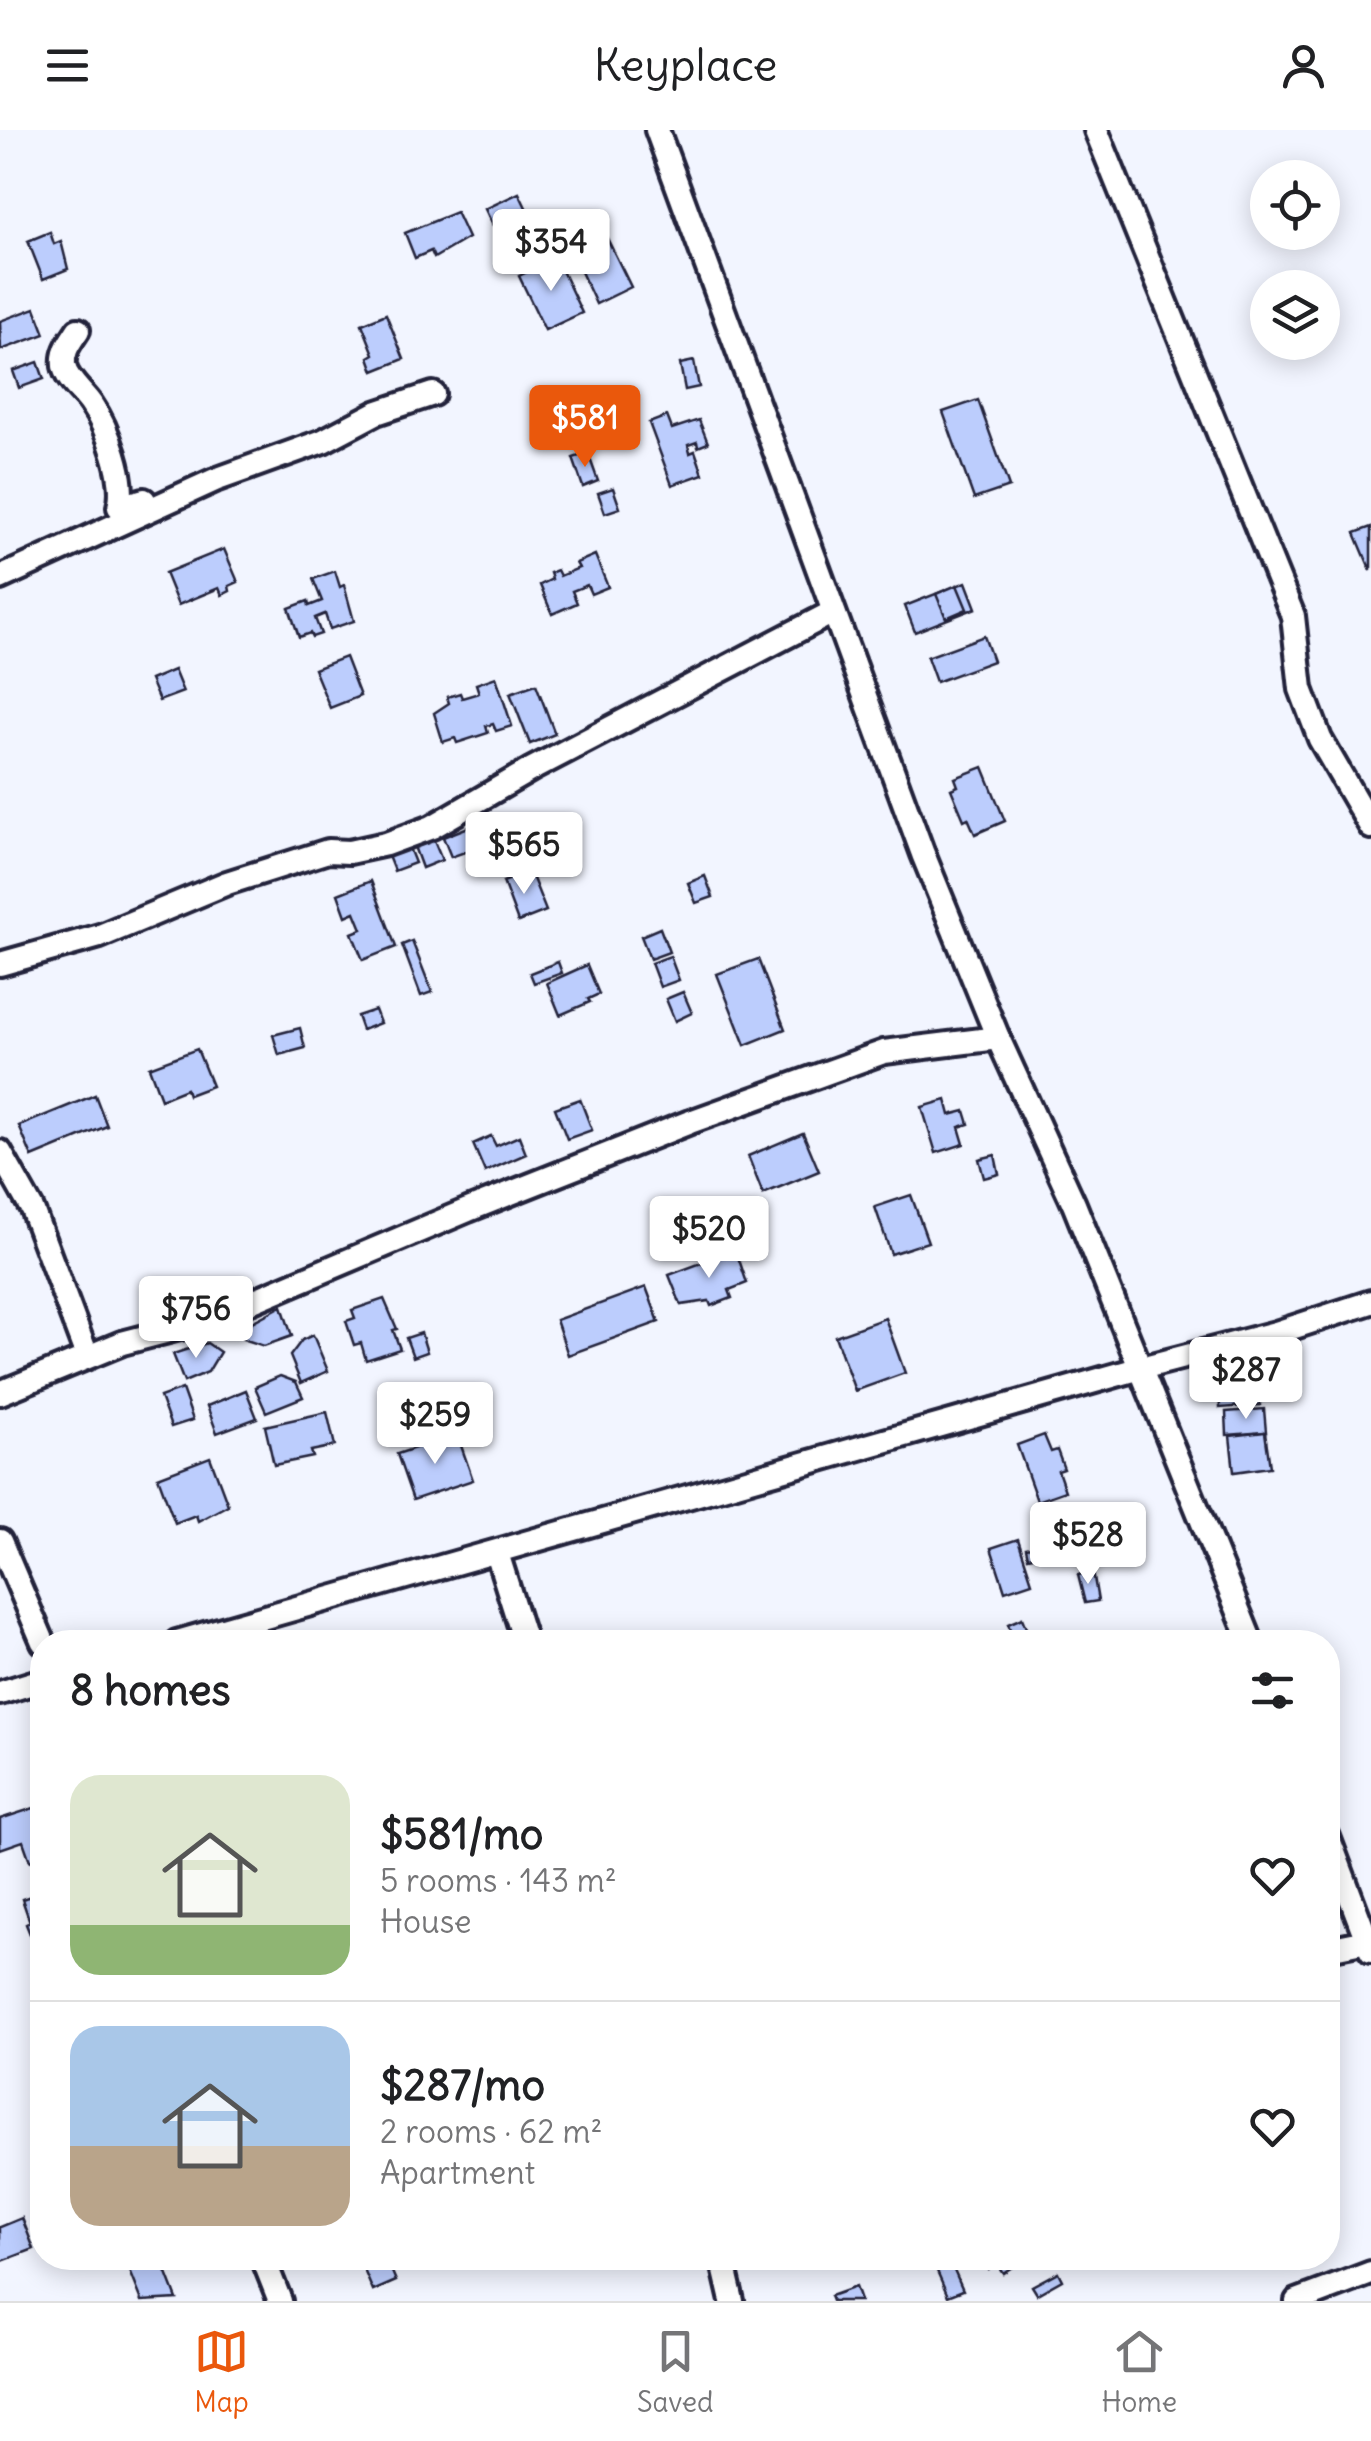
<!DOCTYPE html>
<html lang="en">
<head>
<meta charset="utf-8">
<style>
	:root { --surface:#fff; --page:#f2f2f2; --text:#202124; --muted:#757577; --line:#e0e0e0; --accent:#ea580c }
	body { margin:0; font-family:Delius,sans-serif; background:var(--page); color:var(--text); height:100vh; display:flex; flex-direction:column; font-size:38px; white-space:nowrap }
	* { box-sizing:border-box; margin:0 }
	p { font-size:32px; color:var(--muted) }
	.icon { flex:none; width:55px; height:55px; fill:none; stroke:currentColor; stroke-width:2; stroke-linecap:round; stroke-linejoin:round }
	.map { position:relative; flex:1; overflow:hidden }
	.details { position:absolute; left:30px; top:1500px; width:1310px; height:640px; display:flex; flex-direction:column; background:var(--surface); border-radius:40px; box-shadow:0 5px 25px #0003 }
	.details>* { flex:none }
	.buttons { position:absolute; left:1250px; top:30px; display:grid; gap:20px }
	.buttons a { display:grid; place-items:center; width:90px; height:90px; border-radius:50%; background:var(--surface); box-shadow:0 5px 25px #0003; font-size:50px }
	.price { position:absolute; translate:-50% -85px; padding:0 22px; border-radius:10px; background:#fff; color:#222; font-size:32px; line-height:65px; filter:drop-shadow(0 2px 5px #0008) }
	.price::after { content:''; position:absolute; left:50%; top:60px; width:30px; height:22px; margin-left:-15px; background:inherit; clip-path:polygon(0 0,100% 0,50% 100%) }
	.price.on { background:var(--accent); color:#fff }
	ul { padding:0; list-style:none }
	li { display:flex; align-items:center; gap:30px; height:250px; padding:0 40px }
	li+li { border-top:2px solid var(--line) }
	li span { display:grid; place-items:center; flex:none; width:280px; height:200px; border-radius:30px; color:#555 }
	li>.icon { margin-inline-start:auto }
	span .icon { width:120px; height:120px; fill:#fffc; stroke-width:1 }
	li b { font-size:42px }
	h2 { display:flex; justify-content:space-between; align-items:center; height:120px; padding:0 40px; font-size:42px }
	header { display:flex; justify-content:space-between; align-items:center; height:130px; padding:0 40px; background:var(--surface); font-size:45px; font-weight:600 }
	.tabs { display:flex; justify-content:space-around; align-items:center; height:140px; border-top:2px solid var(--line); background:var(--surface); font-size:28px; color:var(--muted) }
	.tabs a { display:grid; justify-items:center; gap:5px }
	.tabs .on { color:var(--accent) }
	.map>svg:first-child { display:block }
	.building { fill:#bccdfd; stroke:#22223b; stroke-width:2.5 }
	.lines { fill:none; stroke-linecap:round; stroke-linejoin:round }
	.minor-casing { stroke:#22223b; stroke-width:30 }
	.minor { stroke:#fff; stroke-width:22 }
</style>
</head>
<body>
<header><svg class="icon" aria-label="menu" viewBox="0 0 24 24"><path d="M4 6h16M4 12h16M4 18h16"/></svg>Keyplace<svg class="icon" aria-label="person" viewBox="0 0 24 24"><circle cx="12" cy="8" r="4"/><path d="M4 21q1-7 8-7t8 7"/></svg></header>
<div class="map">
<svg width="1371" height="2171" viewBox="0 0 1371 2171">
	<rect width="100%" height="100%" fill="#f2f5ff"/>
	<filter id="ink" filterUnits="userSpaceOnUse"><feTurbulence type="fractalNoise" baseFrequency=".01" numOctaves="2"/><feDisplacementMap in="SourceGraphic" scale="20" xChannelSelector="R" yChannelSelector="G"/><feConvolveMatrix kernelMatrix="1 2 1 2 8 2 1 2 1" color-interpolation-filters="sRGB"/></filter>
	<g filter="url(#ink)">
		<g class="building">
			<path d="M 519,63 L 544,115 L 510,131 L 485,79 Z"/>
			<path d="M 456,82 L 468,108 L 434,128 L 431,121 L 415,128 L 405,103 Z"/>
			<path d="M 50,102 L 54,114 L 61,111 L 68,139 L 43,149 L 28,111 Z"/>
			<path d="M 605,104 L 631,157 L 596,174 L 571,120 Z"/>
			<path d="M 556,128 L 582,183 L 545,200 L 519,146 Z"/>
			<path d="M 35,178 L 45,204 L 1,220 L 0,191 Z"/>
			<path d="M 386,184 L 404,229 L 374,241 L 369,227 L 374,224 L 362,194 Z"/>
			<path d="M 694,231 L 699,257 L 685,260 L 680,234 Z"/>
			<path d="M 38,232 L 44,249 L 19,258 L 13,241 Z"/>
			<path d="M 978,270 L 1009,357 L 974,369 L 943,282 Z"/>
			<path d="M 667,286 L 672,299 L 699,290 L 708,313 L 698,317 L 697,312 L 688,315 L 690,323 L 695,321 L 703,344 L 672,355 L 649,293 Z"/>
			<path d="M 588,323 L 598,351 L 583,357 L 573,328 Z"/>
			<path d="M 613,358 L 620,378 L 605,383 L 598,363 Z"/>
			<path d="M 1371,397 L 1371,441 L 1355,403 Z"/>
			<path d="M 224,419 L 238,452 L 229,456 L 230,461 L 222,465 L 219,458 L 178,475 L 165,443 Z"/>
			<path d="M 595,425 L 608,457 L 591,464 L 587,455 L 572,461 L 577,473 L 552,484 L 540,455 L 552,449 L 550,443 L 557,440 L 560,446 L 579,438 L 576,433 Z"/>
			<path d="M 335,441 L 340,457 L 344,455 L 354,491 L 330,499 L 325,484 L 315,488 L 321,504 L 312,507 L 310,503 L 299,507 L 289,478 L 308,471 L 309,476 L 322,471 L 313,449 Z"/>
			<path d="M 966,452 L 976,478 L 915,502 L 905,476 Z"/>
			<path d="M 957,455 L 967,479 L 946,488 L 936,464 Z"/>
			<path d="M 984,506 L 993,531 L 936,552 L 927,527 Z"/>
			<path d="M 345,527 L 360,566 L 330,578 L 314,539 Z"/>
			<path d="M 174,540 L 183,562 L 159,571 L 150,550 Z"/>
			<path d="M 496,547 L 512,596 L 496,601 L 493,594 L 486,596 L 488,603 L 457,613 L 455,608 L 443,612 L 434,583 L 449,573 L 447,567 L 460,563 L 462,568 L 479,563 L 476,554 Z"/>
			<path d="M 536,554 L 555,604 L 530,614 L 510,563 Z"/>
			<path d="M 983,637 L 1005,691 L 975,704 L 968,688 L 964,690 L 951,659 L 958,656 L 955,648 Z"/>
			<path d="M 515,694 L 529,731 L 503,741 L 489,704 Z"/>
			<path d="M 471,696 L 479,717 L 451,727 L 443,707 Z"/>
			<path d="M 431,704 L 442,730 L 422,738 L 412,711 Z"/>
			<path d="M 409,718 L 415,733 L 394,741 L 388,726 Z"/>
			<path d="M 530,741 L 546,781 L 518,792 L 503,752 Z"/>
			<path d="M 705,746 L 713,767 L 696,773 L 688,753 Z"/>
			<path d="M 371,751 L 396,817 L 363,830 L 352,803 L 362,799 L 355,782 L 346,786 L 338,764 Z"/>
			<path d="M 660,798 L 669,822 L 650,829 L 641,806 Z"/>
			<path d="M 412,811 L 432,862 L 421,866 L 402,815 Z"/>
			<path d="M 670,826 L 679,850 L 660,857 L 651,833 Z"/>
			<path d="M 758,829 L 785,899 L 745,915 L 717,844 Z"/>
			<path d="M 558,832 L 562,843 L 534,853 L 530,843 Z"/>
			<path d="M 587,835 L 599,864 L 588,869 L 590,872 L 560,885 L 547,853 Z"/>
			<path d="M 683,862 L 692,883 L 675,891 L 666,869 Z"/>
			<path d="M 375,880 L 380,893 L 362,900 L 357,886 Z"/>
			<path d="M 300,898 L 305,918 L 279,925 L 273,905 Z"/>
			<path d="M 197,919 L 212,956 L 188,965 L 186,959 L 161,969 L 149,937 Z"/>
			<path d="M 95,965 L 107,996 L 32,1027 L 19,996 Z"/>
			<path d="M 580,969 L 592,1000 L 567,1009 L 555,978 Z"/>
			<path d="M 946,970 L 950,985 L 965,981 L 969,994 L 959,997 L 964,1014 L 936,1023 L 922,977 Z"/>
			<path d="M 803,1003 L 819,1041 L 763,1064 L 748,1026 Z"/>
			<path d="M 491,1006 L 496,1016 L 519,1006 L 526,1024 L 485,1042 L 473,1014 Z"/>
			<path d="M 995,1025 L 999,1044 L 984,1048 L 979,1029 Z"/>
			<path d="M 911,1065 L 928,1112 L 891,1124 L 875,1077 Z"/>
			<path d="M 728,1123 L 730,1127 L 737,1124 L 747,1153 L 729,1160 L 732,1168 L 711,1176 L 709,1171 L 681,1175 L 669,1145 Z"/>
			<path d="M 646,1157 L 659,1192 L 568,1225 L 556,1190 Z"/>
			<path d="M 384,1169 L 397,1199 L 393,1200 L 400,1219 L 366,1230 L 361,1213 L 354,1215 L 346,1191 L 355,1188 L 352,1180 Z"/>
			<path d="M 282,1176 L 292,1206 L 264,1216 L 243,1209 L 252,1192 Z"/>
			<path d="M 885,1188 L 905,1243 L 855,1261 L 835,1206 Z"/>
			<path d="M 421,1203 L 427,1222 L 413,1227 L 406,1208 Z"/>
			<path d="M 313,1205 L 328,1241 L 301,1253 L 290,1226 L 302,1210 Z"/>
			<path d="M 207,1213 L 220,1222 L 208,1242 L 184,1252 L 173,1224 Z"/>
			<path d="M 280,1246 L 296,1252 L 303,1267 L 266,1282 L 255,1257 Z"/>
			<path d="M 1259,1254 L 1260,1275 L 1220,1278 L 1219,1257 Z"/>
			<path d="M 182,1259 L 193,1290 L 171,1297 L 160,1267 Z"/>
			<path d="M 246,1260 L 257,1288 L 217,1303 L 207,1276 Z"/>
			<path d="M 1264,1279 L 1266,1302 L 1227,1305 L 1226,1282 Z"/>
			<path d="M 327,1282 L 335,1316 L 311,1321 L 313,1327 L 274,1335 L 265,1296 Z"/>
			<path d="M 1265,1302 L 1270,1337 L 1234,1342 L 1230,1306 Z"/>
			<path d="M 457,1304 L 473,1350 L 413,1370 L 397,1324 Z"/>
			<path d="M 1044,1305 L 1051,1322 L 1057,1320 L 1064,1339 L 1058,1341 L 1065,1361 L 1037,1371 L 1017,1315 Z"/>
			<path d="M 210,1327 L 228,1375 L 198,1391 L 196,1385 L 175,1393 L 158,1347 Z"/>
			<path d="M 1018,1409 L 1032,1452 L 1005,1461 L 991,1418 Z"/>
			<path d="M 1052,1413 L 1053,1422 L 1028,1427 L 1026,1418 Z"/>
			<path d="M 1093,1442 L 1098,1471 L 1085,1473 L 1078,1445 Z"/>
			<path d="M 1022,1488 L 1030,1508 L 1015,1512 L 1008,1494 Z"/>
			<path d="M 37,1677 L 42,1694 L 42,1727 L 30,1731 L 23,1711 L 0,1719 L 0,1689 Z"/>
			<path d="M 42,1762 L 42,1825 L 40,1817 L 36,1819 L 26,1794 L 30,1792 L 22,1769 Z"/>
			<path d="M 22,2088 L 34,2119 L 0,2132 L 0,2097 Z"/>
			<path d="M 149,2128 L 161,2128 L 177,2169 L 142,2171 L 128,2136 Z"/>
			<path d="M 974,2128 L 1011,2128 L 1015,2135 L 1003,2143 L 997,2134 L 988,2139 L 982,2129 L 977,2132 Z"/>
			<path d="M 387,2130 L 396,2151 L 373,2161 L 364,2140 Z"/>
			<path d="M 952,2135 L 963,2160 L 948,2166 L 937,2141 Z"/>
			<path d="M 1058,2142 L 1062,2150 L 1037,2164 L 1032,2156 Z"/>
			<path d="M 855,2157 L 860,2171 L 832,2171 L 830,2166 Z"/>
		</g>
		<g class="lines">
			<g class="minor-casing">
				<g id="minor">
					<path d="M 657,0 L 923,724 L 998,908 L 1074,1074 L 1251,1512"/>
					<path d="M 1096,0 L 1293,486 L 1301,559 L 1320,609 L 1371,697"/>
					<path d="M 78,200 C 71,211 62,221 64,236 C 67,251 83,262 91,274 C 107,297 127,350 119,377 L 144,370"/>
					<path d="M 0,448 L 215,350 L 323,311 L 376,283 L 433,264"/>
					<path d="M 0,834 L 100,806 L 227,753 L 328,721 L 349,722 L 386,714 L 432,697 L 532,639 L 833,482"/>
					<path d="M 0,1022 L 32,1079 L 87,1226"/>
					<path d="M 0,1263 L 122,1213 L 203,1192 L 468,1080 L 690,992 L 884,922 L 998,908"/>
					<path d="M 0,1411 L 43,1512"/>
					<path d="M 497,1423 L 525,1512"/>
					<path d="M 177,1512 L 1141,1238 L 1276,1203 L 1371,1172"/>
					<path d="M 0,1563 L 42,1550"/>
					<path d="M 1328,1707 L 1371,1821"/>
					<path d="M 1328,1819 L 1367,1811"/>
					<path d="M 263,2128 L 280,2171"/>
					<path d="M 722,2128 L 732,2171"/>
					<path d="M 1297,2171 L 1371,2143"/>
				</g>
			</g>
			<use href="#minor" class="minor"/>
		</g>
	</g>
</svg>
<div class="buttons">
<a><svg class="icon" aria-label="locate" viewBox="0 0 24 24"><circle cx="12" cy="12" r="6"/><path d="M12 2v4M12 18v4M2 12h4M18 12h4"/></svg></a>
<a><svg class="icon" aria-label="layers" viewBox="0 0 24 24"><path d="M12 4l9 5-9 5-9-5zM3 14l9 5 9-5"/></svg></a>
</div>
<b class="price" style="left:551px;top:164px">$354</b>
<b class="price on" style="left:585px;top:340px">$581</b>
<b class="price" style="left:524px;top:767px">$565</b>
<b class="price" style="left:709px;top:1151px">$520</b>
<b class="price" style="left:196px;top:1231px">$756</b>
<b class="price" style="left:1246px;top:1292px">$287</b>
<b class="price" style="left:435px;top:1337px">$259</b>
<b class="price" style="left:1088px;top:1457px">$528</b>
<section class="details">
<h2>8 homes<svg class="icon" aria-label="filters" viewBox="0 0 24 24"><path d="M4 7h16M4 17h16"/><circle cx="9" cy="7" r="2"/><circle cx="15" cy="17" r="2"/></svg></h2>
<ul>
<li><span style="background:linear-gradient(#dfe7d0 75%,#8fb573 0)"><svg class="icon" aria-label="home" viewBox="0 0 24 24"><path d="M3 11l9-7 9 7M6 9v11h12V9"/></svg></span><div><b>$581/mo</b><p>5 rooms · 143 m²</p><p>House</p></div><svg class="icon" aria-label="heart" viewBox="0 0 24 24"><path d="M12 20l-8-8c-3-5 5-10 8-4 3-6 11-1 8 4z"/></svg></li>
<li><span style="background:linear-gradient(#a9c7e8 60%,#b9a48a 0)"><svg class="icon" aria-label="home" viewBox="0 0 24 24"><path d="M3 11l9-7 9 7M6 9v11h12V9"/></svg></span><div><b>$287/mo</b><p>2 rooms · 62 m²</p><p>Apartment</p></div><svg class="icon" aria-label="heart" viewBox="0 0 24 24"><path d="M12 20l-8-8c-3-5 5-10 8-4 3-6 11-1 8 4z"/></svg></li>
</ul>
</section>
</div>
<nav class="tabs">
<a class="on"><svg class="icon" aria-label="map" viewBox="0 0 24 24"><path d="M3 6l6-2 6 2 6-2v14l-6 2-6-2-6 2zM9 4v14M15 6v14"/></svg>Map</a>
<a><svg class="icon" aria-label="saved" viewBox="0 0 24 24"><path d="M7 4h10v16l-5-4-5 4z"/></svg>Saved</a>
<a><svg class="icon" aria-label="home" viewBox="0 0 24 24"><path d="M3 11l9-7 9 7M6 9v11h12V9"/></svg>Home</a>
</nav>
</body>
</html>
